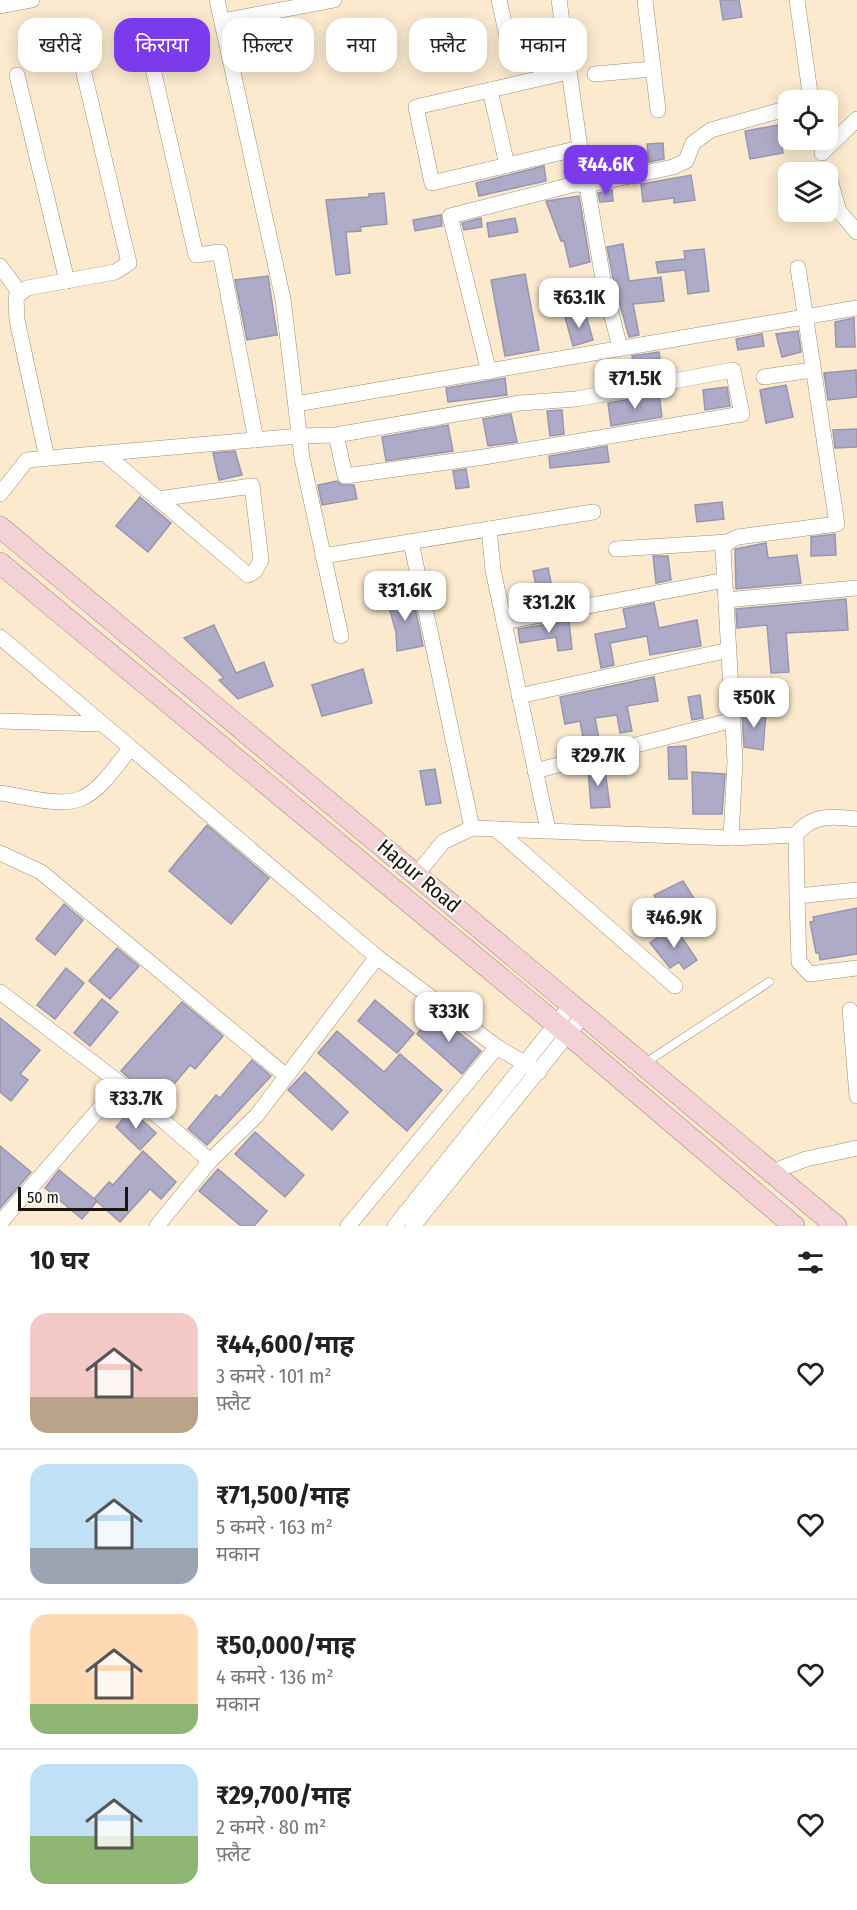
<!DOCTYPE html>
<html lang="hi">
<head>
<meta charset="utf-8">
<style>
	:root { --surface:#fff; --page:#f2f2f2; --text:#222; --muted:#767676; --line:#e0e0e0; --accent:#7c3aed }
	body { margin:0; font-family:"Fira Sans Condensed","Noto Sans Devanagari",sans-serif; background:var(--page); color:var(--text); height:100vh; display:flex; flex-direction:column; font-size:22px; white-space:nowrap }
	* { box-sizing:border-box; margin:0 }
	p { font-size:20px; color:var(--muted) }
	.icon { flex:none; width:33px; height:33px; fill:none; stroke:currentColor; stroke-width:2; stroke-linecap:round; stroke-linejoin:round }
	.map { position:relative; height:1226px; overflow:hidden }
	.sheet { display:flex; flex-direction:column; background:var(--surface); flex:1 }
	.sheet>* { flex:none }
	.hud { position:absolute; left:18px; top:18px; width:822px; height:54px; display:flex; gap:12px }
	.controls { position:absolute; left:778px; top:90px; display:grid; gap:12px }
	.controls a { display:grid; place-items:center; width:60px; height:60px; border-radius:12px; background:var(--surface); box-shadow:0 3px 15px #0003; font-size:30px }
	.scale { position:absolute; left:18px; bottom:15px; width:110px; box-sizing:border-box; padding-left:6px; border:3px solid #1b160c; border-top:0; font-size:16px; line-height:21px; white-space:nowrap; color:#1b160c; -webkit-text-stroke:4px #fff; paint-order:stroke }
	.price { position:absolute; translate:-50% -51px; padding:0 14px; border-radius:12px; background:#fff; color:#222; font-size:20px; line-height:39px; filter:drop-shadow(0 2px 3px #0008) }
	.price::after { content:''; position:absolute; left:50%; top:36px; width:18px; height:14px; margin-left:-9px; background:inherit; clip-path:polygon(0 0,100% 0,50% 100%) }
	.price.selected { background:var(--accent); color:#fff }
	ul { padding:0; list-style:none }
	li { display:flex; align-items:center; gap:18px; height:150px; padding:0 30px }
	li+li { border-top:2px solid var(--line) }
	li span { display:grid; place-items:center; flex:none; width:168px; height:120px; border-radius:18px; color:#555 }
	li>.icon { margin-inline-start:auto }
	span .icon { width:72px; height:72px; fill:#fffc; stroke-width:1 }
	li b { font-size:26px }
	h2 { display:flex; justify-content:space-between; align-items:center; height:72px; padding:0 30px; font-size:26px }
	.chip { padding:0 21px; border-radius:18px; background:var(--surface); box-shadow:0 3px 15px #0003; font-size:21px; line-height:54px }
	.chip.selected { background:var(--accent); color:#fff }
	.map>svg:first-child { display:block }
	.building { fill:#aeabc8; stroke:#9895b0; stroke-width:1.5 }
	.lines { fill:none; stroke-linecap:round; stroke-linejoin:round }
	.service-casing { stroke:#9e8e75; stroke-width:9 }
	.minor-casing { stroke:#9e8e75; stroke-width:16 }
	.secondary-casing { stroke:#9e8e75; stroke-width:22 }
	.service { stroke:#fff; stroke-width:8 }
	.minor { stroke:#fff; stroke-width:15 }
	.secondary { stroke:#f3d1d6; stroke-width:21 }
	.labels { text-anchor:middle; stroke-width:4.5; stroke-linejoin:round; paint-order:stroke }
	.street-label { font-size:21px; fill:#1b160c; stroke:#fff }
</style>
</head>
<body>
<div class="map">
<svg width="857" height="1226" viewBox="0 0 857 1226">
	<rect width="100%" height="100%" fill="#fbeace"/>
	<g class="building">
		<path d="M 720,0 L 739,0 L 742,17 L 723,20 Z"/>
		<path d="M 778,125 L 783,153 L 750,159 L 745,131 Z"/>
		<path d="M 663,143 L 664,159 L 649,162 L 647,144 Z"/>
		<path d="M 593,153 L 597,173 L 578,174 L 575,159 Z"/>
		<path d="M 544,166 L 546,181 L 479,196 L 476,183 Z"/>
		<path d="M 691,175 L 695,200 L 674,203 L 674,198 L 643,202 L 641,184 Z"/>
		<path d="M 612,190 L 613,201 L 600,202 L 598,193 Z"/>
		<path d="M 384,193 L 387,224 L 360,227 L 361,231 L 346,232 L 350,273 L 336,275 L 326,200 L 369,197 L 369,194 Z"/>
		<path d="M 579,196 L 590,262 L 570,267 L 564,241 L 561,241 L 546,201 Z"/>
		<path d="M 441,215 L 442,226 L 415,231 L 413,220 Z"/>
		<path d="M 481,218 L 482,227 L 464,230 L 462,223 Z"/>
		<path d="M 515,218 L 518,232 L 489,237 L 487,223 Z"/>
		<path d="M 623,244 L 629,281 L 661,277 L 664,301 L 633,304 L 639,335 L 629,337 L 614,283 L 607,247 Z"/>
		<path d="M 704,249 L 709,291 L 688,294 L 685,270 L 658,273 L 656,262 L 685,259 L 684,251 Z"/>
		<path d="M 525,274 L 539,350 L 505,356 L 491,280 Z"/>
		<path d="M 268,276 L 277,335 L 247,340 L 235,280 Z"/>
		<path d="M 585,312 L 593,340 L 573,346 L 565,317 Z"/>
		<path d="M 854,318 L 855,347 L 836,347 L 835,322 Z"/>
		<path d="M 798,331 L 801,352 L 782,357 L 776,334 Z"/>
		<path d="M 762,334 L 764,346 L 738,350 L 736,339 Z"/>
		<path d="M 659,352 L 662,373 L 635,378 L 632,356 Z"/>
		<path d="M 856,370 L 857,397 L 828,400 L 824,373 Z"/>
		<path d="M 505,378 L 507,395 L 448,402 L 446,388 Z"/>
		<path d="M 786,385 L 793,417 L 766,423 L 760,390 Z"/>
		<path d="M 727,387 L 730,406 L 705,410 L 703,390 Z"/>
		<path d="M 659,394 L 662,417 L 611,426 L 608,403 Z"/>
		<path d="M 562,410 L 564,434 L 550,436 L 547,411 Z"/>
		<path d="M 511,414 L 517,442 L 488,446 L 483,419 Z"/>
		<path d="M 448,425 L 453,451 L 386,461 L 382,437 Z"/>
		<path d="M 857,429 L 857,447 L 835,448 L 833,430 Z"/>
		<path d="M 607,446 L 609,462 L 550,468 L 549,456 Z"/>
		<path d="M 235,451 L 242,475 L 219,480 L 213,453 Z"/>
		<path d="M 466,469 L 469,487 L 456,489 L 453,471 Z"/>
		<path d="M 337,481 L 342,485 L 354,485 L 357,499 L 322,505 L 318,485 Z"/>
		<path d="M 140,497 L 171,523 L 148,552 L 116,526 Z"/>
		<path d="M 722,502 L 724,519 L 697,522 L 695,505 Z"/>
		<path d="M 835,534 L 836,555 L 811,556 L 811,537 Z"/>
		<path d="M 766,543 L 768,558 L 797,555 L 801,583 L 736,589 L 735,549 Z"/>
		<path d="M 653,556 L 668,556 L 671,580 L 656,583 Z"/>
		<path d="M 548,568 L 555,602 L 540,605 L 533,571 Z"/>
		<path d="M 412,593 L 423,646 L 397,651 L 396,632 L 387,600 Z"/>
		<path d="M 846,599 L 848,630 L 786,633 L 789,672 L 771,673 L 767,625 L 737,628 L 736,609 Z"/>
		<path d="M 654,603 L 659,628 L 697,620 L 701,646 L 650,655 L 647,636 L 610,643 L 614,665 L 601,668 L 595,634 L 627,628 L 623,609 Z"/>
		<path d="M 569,621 L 572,649 L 558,651 L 556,637 L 520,643 L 518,629 Z"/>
		<path d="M 214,625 L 236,673 L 264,662 L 273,686 L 238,699 L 219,680 L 224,678 L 184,638 Z"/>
		<path d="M 363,669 L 372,703 L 322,716 L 312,685 Z"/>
		<path d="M 654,677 L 658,701 L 627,706 L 632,731 L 620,733 L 617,715 L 595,718 L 600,744 L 585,748 L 580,721 L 565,724 L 560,697 Z"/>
		<path d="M 700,695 L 703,718 L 692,720 L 688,697 Z"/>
		<path d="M 742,710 L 766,712 L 763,750 L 744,747 Z"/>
		<path d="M 686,746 L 687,779 L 669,779 L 668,747 Z"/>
		<path d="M 604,763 L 610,807 L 591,808 L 588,768 Z"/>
		<path d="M 435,769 L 441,803 L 426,805 L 420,771 Z"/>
		<path d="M 692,772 L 725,774 L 722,814 L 693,814 Z"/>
		<path d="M 207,825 L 269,878 L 231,924 L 169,871 Z"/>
		<path d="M 683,881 L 700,908 L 673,926 L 654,895 Z"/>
		<path d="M 64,904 L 83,920 L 55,955 L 36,939 Z"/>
		<path d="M 857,908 L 857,954 L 820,960 L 819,953 L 816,953 L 810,922 L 814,921 L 813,917 Z"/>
		<path d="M 674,926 L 697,960 L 684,969 L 679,962 L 670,968 L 650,943 Z"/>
		<path d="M 117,948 L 139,966 L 110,999 L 89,981 Z"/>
		<path d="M 66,968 L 84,983 L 55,1019 L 37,1005 Z"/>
		<path d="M 102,999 L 118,1012 L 90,1046 L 74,1033 Z"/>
		<path d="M 375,1000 L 414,1033 L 397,1053 L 358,1021 Z"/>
		<path d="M 182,1002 L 223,1036 L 195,1069 L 190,1065 L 158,1103 L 121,1071 Z"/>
		<path d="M 435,1013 L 481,1051 L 462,1074 L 417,1034 Z"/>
		<path d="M 0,1018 L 40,1050 L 20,1074 L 28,1080 L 11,1101 L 0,1092 Z"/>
		<path d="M 337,1031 L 384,1072 L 400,1054 L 442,1090 L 407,1131 L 318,1053 Z"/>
		<path d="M 252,1060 L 271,1076 L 207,1145 L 188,1129 L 216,1095 L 220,1098 Z"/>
		<path d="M 305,1072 L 348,1112 L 332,1130 L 288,1090 Z"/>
		<path d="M 131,1110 L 156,1133 L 140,1150 L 116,1127 Z"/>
		<path d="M 255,1132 L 304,1175 L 285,1197 L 235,1154 Z"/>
		<path d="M 0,1146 L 31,1172 L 0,1208 Z"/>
		<path d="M 143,1151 L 176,1182 L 161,1199 L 150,1189 L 120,1222 L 94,1199 L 109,1182 L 113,1185 Z"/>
		<path d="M 218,1169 L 267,1211 L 254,1226 L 241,1226 L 199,1191 Z"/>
		<path d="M 59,1170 L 97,1201 L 82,1219 L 45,1188 Z"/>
	</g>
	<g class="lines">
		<g class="service-casing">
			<path id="service" d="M 645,1063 L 769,982"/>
		</g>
		<g class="minor-casing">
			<g id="minor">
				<path d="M 217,0 L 283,299 L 302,458 L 341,636"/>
				<path d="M 499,0 L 512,58"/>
				<path d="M 559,0 L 580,148 L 432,183 L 416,107 L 568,72"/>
				<path d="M 645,0 L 658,110"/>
				<path d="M 797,0 L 811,100"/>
				<path d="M 0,6 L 32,0"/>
				<path d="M 222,21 L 334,0"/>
				<path d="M 147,43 L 196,255 L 220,252 L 256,440"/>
				<path d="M 595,74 L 653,69"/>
				<path d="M 17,75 L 67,281"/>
				<path d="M 490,90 L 507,165"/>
				<path d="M 822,153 L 857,119"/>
				<path d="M 828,173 L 839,211 L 857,232"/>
				<path d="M 587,185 L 604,285 L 620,348"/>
				<path d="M 0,266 L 19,292"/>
				<path d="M 489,372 L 450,216 L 575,184 L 587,185 L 673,167 L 686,161 L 693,143 L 711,130 L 789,108"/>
				<path d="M 764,377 L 812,370"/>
				<path d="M 296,404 L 857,308"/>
				<path d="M 104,453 L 248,575 L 255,571 L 261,560 L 252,486 L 158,499"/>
				<path d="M 47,458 L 17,320 L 16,297 L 27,288 L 115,272 L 129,263 L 79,52"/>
				<path d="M 0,494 L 27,460 L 299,436 L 336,435 L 520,403 L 576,399 L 733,370 L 742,414 L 484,457 L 345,476 L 336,435"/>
				<path d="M 489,529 L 493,570 L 548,830"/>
				<path d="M 411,542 L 472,828"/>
				<path d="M 616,549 L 728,542"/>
				<path d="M 323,556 L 593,512"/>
				<path d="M 726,600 L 857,588"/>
				<path d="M 504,622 L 725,580"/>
				<path d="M 0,637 L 131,748"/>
				<path d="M 519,696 L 729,650"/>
				<path d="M 0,721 L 99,724"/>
				<path d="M 535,771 L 733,720"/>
				<path d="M 0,793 C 22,796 63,808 82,798 C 102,789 117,764 131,748 L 377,957 L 497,1047 L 539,1072"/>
				<path d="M 496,829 L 675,986"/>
				<path d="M 731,838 L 735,761 L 723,549 L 728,542 L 738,537 L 837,524 L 798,268"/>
				<path d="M 0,853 L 41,872 L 285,1075"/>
				<path d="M 417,874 L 443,842 L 472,828 L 731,838 L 796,835"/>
				<path d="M 857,890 L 797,896 L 799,962 L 810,974 L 857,968"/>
				<path d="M 797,896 L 796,835 C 811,814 833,816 857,819"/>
				<path d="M 0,992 L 121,1084 L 210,1161"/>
				<path d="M 850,1010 L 857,1096"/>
				<path d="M 778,1177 L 782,1168 L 806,1159 L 857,1148"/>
				<path d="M 0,1223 L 121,1084"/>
				<path d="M 157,1226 L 210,1161 L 257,1115 L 377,957"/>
				<path d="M 348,1226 L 497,1047"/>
				<path d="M 395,1226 L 572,1004"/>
				<path d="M 413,1226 L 585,1013"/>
			</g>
		</g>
		<g class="secondary-casing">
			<g id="secondary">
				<path d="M 0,527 L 836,1226"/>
				<path d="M 0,563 L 568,1034 L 794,1226"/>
			</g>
		</g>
		<use href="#service" class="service"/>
		<use href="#minor" class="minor"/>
		<use href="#secondary" class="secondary"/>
	</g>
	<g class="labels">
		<g class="street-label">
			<text transform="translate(419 876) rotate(40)" y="7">Hapur Road</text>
		</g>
	</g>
</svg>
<div class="controls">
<a><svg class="icon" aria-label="locate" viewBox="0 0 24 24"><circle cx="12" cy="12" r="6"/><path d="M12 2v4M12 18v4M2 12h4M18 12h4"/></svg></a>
<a><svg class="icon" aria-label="layers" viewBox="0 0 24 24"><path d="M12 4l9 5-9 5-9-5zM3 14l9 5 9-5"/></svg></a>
</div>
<div class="scale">50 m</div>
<b class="price selected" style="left:606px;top:196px">₹44.6K</b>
<b class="price" style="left:579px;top:329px">₹63.1K</b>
<b class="price" style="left:635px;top:410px">₹71.5K</b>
<b class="price" style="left:405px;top:622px">₹31.6K</b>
<b class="price" style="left:549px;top:634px">₹31.2K</b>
<b class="price" style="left:754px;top:729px">₹50K</b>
<b class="price" style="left:598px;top:787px">₹29.7K</b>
<b class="price" style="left:674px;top:949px">₹46.9K</b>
<b class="price" style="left:449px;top:1043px">₹33K</b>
<b class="price" style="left:136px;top:1130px">₹33.7K</b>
<div class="hud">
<a class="chip">खरीदें</a>
<a class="chip selected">किराया</a>
<a class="chip">फ़िल्टर</a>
<a class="chip">नया</a>
<a class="chip">फ़्लैट</a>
<a class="chip">मकान</a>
</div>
</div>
<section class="sheet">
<h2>10 घर<svg class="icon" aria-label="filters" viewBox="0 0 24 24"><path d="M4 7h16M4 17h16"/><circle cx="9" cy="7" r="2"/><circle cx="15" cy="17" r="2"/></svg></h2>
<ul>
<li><span style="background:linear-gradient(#f6c9c9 70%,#b9a48a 0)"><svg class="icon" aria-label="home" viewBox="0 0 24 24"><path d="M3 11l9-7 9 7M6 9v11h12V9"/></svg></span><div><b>₹44,600/माह</b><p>3 कमरे · 101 m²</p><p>फ़्लैट</p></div><svg class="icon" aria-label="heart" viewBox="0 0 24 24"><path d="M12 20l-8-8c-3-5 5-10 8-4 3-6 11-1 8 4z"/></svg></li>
<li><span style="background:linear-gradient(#bfe0f5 70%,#9aa5b1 0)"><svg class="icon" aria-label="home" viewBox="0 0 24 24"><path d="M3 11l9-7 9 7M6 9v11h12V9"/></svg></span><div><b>₹71,500/माह</b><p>5 कमरे · 163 m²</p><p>मकान</p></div><svg class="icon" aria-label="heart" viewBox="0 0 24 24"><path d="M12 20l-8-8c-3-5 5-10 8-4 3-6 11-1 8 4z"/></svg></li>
<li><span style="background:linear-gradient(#ffd9b3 75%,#8fb573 0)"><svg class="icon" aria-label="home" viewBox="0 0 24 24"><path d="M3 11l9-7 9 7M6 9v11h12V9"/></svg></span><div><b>₹50,000/माह</b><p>4 कमरे · 136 m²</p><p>मकान</p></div><svg class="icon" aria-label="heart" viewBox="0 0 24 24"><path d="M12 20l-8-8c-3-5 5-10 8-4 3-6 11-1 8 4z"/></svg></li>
<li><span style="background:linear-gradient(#bfe0f5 60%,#8fb573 0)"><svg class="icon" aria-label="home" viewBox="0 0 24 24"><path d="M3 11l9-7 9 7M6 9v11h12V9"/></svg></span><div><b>₹29,700/माह</b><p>2 कमरे · 80 m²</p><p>फ़्लैट</p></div><svg class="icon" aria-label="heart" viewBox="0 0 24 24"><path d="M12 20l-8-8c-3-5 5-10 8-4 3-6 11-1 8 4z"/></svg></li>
</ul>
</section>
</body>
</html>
